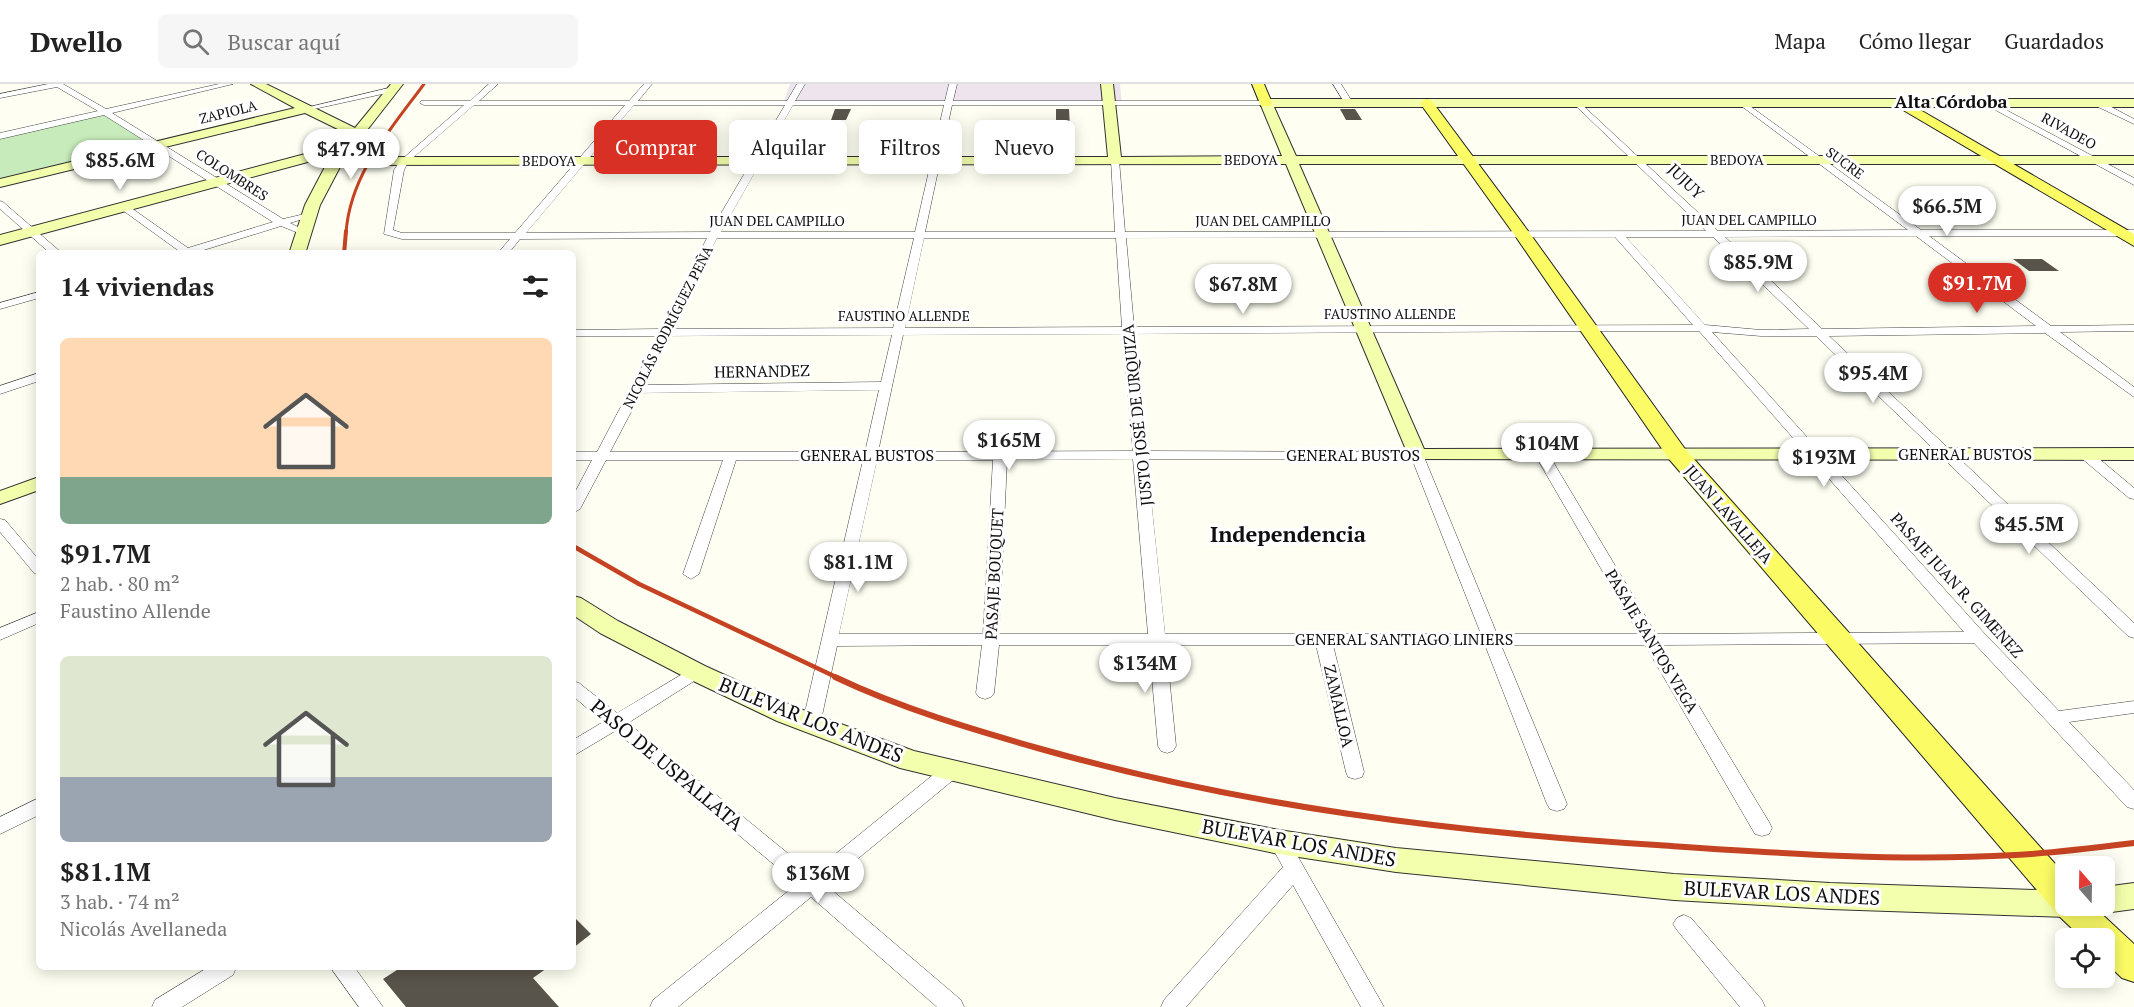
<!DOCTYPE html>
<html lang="es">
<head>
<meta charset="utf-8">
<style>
	:root { --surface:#fff; --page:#f6f6f6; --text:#222; --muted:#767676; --line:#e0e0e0; --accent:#d93025 }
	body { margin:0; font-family:"PT Serif",serif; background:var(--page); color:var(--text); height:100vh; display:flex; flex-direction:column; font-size:22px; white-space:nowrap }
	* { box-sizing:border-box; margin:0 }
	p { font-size:20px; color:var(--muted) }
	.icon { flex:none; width:33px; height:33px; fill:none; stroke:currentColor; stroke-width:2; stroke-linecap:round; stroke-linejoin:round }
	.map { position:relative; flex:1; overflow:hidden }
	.side { position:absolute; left:36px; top:166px; width:540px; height:720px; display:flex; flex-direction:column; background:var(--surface); border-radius:9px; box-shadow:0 3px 15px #0003 }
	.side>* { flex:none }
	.banner { position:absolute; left:594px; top:36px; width:570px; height:54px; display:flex; gap:12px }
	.needle { width:39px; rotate:340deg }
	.buttons { position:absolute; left:2055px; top:772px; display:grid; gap:12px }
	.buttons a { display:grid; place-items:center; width:60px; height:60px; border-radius:9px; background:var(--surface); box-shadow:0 3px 15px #0003; font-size:30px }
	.price { position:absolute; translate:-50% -51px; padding:0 14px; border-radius:21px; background:#fff; color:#222; font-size:20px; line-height:39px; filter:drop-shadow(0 2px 3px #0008) }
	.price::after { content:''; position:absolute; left:50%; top:36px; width:18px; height:14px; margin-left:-9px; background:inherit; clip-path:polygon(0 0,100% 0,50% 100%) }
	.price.current { background:var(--accent); color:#fff }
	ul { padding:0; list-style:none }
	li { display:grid; align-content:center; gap:12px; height:318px; padding:0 24px }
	li span { display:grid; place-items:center; height:186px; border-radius:9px; color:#555 }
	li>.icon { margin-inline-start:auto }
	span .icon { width:108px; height:108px; fill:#fffc; stroke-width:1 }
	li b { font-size:26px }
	h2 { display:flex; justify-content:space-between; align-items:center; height:72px; padding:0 24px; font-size:26px }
	.chip { padding:0 21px; border-radius:9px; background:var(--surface); box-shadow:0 3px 15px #0003; font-size:21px; line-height:54px }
	.chip.current { background:var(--accent); color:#fff }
	header { display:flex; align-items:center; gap:36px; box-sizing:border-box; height:84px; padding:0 30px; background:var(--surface); border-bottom:2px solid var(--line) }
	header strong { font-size:28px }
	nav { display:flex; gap:33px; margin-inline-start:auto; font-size:21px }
	.search { width:420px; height:54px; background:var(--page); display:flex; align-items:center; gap:15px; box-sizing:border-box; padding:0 21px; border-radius:9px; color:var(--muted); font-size:22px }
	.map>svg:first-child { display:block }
	.industrial { fill:#eee4ed }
	.green { fill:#c7ebba }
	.building { fill:#59544b }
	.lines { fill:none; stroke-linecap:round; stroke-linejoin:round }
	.street-casing { stroke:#424242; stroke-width:1 }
	.secondary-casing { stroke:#313131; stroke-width:2 }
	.primary-casing { stroke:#202020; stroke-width:2 }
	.street { fill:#fff; fill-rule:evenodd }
	.secondary { fill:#f4ffad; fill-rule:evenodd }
	.primary { fill:#fbfc65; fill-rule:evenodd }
	.rail-far3 { stroke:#c54322; stroke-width:3 }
	.rail-far2 { stroke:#c54322; stroke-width:4 }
	.rail-far1 { stroke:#c54322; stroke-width:4.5 }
	.rail { stroke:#c54322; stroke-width:6 }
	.labels { text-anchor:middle; stroke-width:6; stroke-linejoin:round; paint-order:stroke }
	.far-street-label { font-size:14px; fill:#0f0f0f; stroke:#fff }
	.street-label { font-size:16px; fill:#0f0f0f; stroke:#fff }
	.far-district-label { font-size:18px; font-weight:bold; fill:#0f0f0f; stroke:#fff }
	.near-street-label { font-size:20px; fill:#0f0f0f; stroke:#fff }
	.district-label { font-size:22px; font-weight:bold; fill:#0f0f0f; stroke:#fff }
</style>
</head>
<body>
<header>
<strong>Dwello</strong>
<div class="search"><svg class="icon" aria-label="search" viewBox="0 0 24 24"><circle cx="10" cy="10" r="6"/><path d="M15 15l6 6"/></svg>Buscar aquí</div>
<nav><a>Mapa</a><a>Cómo llegar</a><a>Guardados</a></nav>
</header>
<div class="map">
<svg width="2134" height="923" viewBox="0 0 2134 923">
	<rect width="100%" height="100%" fill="#fefff2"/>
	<path class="industrial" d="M 790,0 L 1120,0 L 1122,20 L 783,20 Z"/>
	<path class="green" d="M 103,30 L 149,60 L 0,96 L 0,53 Z"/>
	<g class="building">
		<path d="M 835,25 L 851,25 L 846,36 L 831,36 Z"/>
		<path d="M 1056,25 L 1069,25 L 1070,43 L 1056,43 Z"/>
		<path d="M 1340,25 L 1355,25 L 1362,36 L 1346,36 Z"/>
		<path d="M 2013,175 L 2042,175 L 2059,187 L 2029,187 Z"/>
		<path d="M 573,832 L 591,850 L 573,864 Z"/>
		<path d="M 400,884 L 547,884 L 533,894 L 559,923 L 406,923 L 383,895 Z"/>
	</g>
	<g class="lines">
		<g class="street-casing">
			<g id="street">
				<path d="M 48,0 L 63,0 L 106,25 L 219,0 L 233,0 L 112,29 L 283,135 L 309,129 L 309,133 L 290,139 L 306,147 L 301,150 L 281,142 L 191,170 L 174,170 L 179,167 L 121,125 L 121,121 L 127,121 L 188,164 L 273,138 L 104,31 L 0,55 L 0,49 L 98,27 L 57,3 L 0,14 L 0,10 Z"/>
				<path d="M 489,0 L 498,0 L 479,17 L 629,17 L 644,0 L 652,0 L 638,17 L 787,17 L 797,0 L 805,0 L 795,17 L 945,17 L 949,0 L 957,0 L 953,17 L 1266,17 L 1270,19 L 1266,21 L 952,21 L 925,148 L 1115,148 L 1111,76 L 1115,73 L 1119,76 L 1125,148 L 1706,147 L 1575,21 L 1575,17 L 1578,17 L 1718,147 L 1908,146 L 1740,21 L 1740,17 L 1743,17 L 1921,146 L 2134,146 L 2134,152 L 1929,152 L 2051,242 L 2134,241 L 2134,247 L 2060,248 L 2134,303 L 2134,313 L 2045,249 L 1829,252 L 2134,539 L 2134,554 L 2128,552 L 1816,252 L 1761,252 L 1712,248 L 1984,549 L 2059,627 L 2134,617 L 2134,629 L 2069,638 L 2134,706 L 2134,725 L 2127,723 L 1974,559 L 1662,561 L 1769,738 L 1772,744 L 1769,750 L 1762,752 L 1755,750 L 1645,561 L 1501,561 L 1567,720 L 1564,725 L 1557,727 L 1550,725 L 1547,720 L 1485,561 L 1333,561 L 1364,688 L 1362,693 L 1355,695 L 1348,693 L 1346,688 L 1316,561 L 1166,561 L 1176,662 L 1173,667 L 1167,669 L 1161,667 L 1158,662 L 1149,561 L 999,561 L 994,609 L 991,613 L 985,615 L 979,613 L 976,609 L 982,561 L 837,562 L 820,641 L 817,646 L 811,648 L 805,646 L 802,641 L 863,376 L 736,376 L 699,490 L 691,495 L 683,490 L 723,376 L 606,376 L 580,425 L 573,429 L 573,412 L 592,376 L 573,376 L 573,368 L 597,368 L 658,252 L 573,252 L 573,246 L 661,245 L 707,154 L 520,155 L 508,170 L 497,170 L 510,155 L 402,155 L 384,150 L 394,86 L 400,77 L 464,21 L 424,21 L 420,19 L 421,17 L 470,17 ZM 474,21 L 625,21 L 515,149 L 402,149 L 393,146 L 404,86 L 408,78 ZM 634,21 L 785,21 L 710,148 L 526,149 ZM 793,21 L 944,21 L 915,148 L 721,148 ZM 1916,152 L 2036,242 L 1822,245 L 1725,153 ZM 1615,153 L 1693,241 L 1134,243 L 1126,154 ZM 1626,153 L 1713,153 L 1809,245 L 1761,246 L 1705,241 ZM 717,154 L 914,154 L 893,244 L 673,245 ZM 924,154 L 1116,154 L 1122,243 L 905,244 ZM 1589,247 L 1699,247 L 1964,548 L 1656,550 L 1549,371 L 1542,367 L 1535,371 L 1639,550 L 1497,550 L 1422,368 L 1146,367 L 1134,250 ZM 1123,250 L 1133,367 L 878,368 L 903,251 ZM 892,251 L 881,298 L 645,301 L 669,252 ZM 879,306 L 865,368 L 610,368 L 641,309 ZM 1133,375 L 1148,550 L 999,550 L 1007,376 ZM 1147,375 L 1412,375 L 1481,550 L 1165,550 ZM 877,376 L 993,376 L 983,550 L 839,550 Z"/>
				<path d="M 1333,0 L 1341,0 L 1353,19 L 1352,21 L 1346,21 Z"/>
				<path d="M 393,3 L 397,5 L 396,7 L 305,27 L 301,25 Z"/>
				<path d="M 2094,17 L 2100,17 L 2134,35 L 2134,40 L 2094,21 Z"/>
				<path d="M 1991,18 L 2134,94 L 2134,101 L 1988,22 L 1987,20 Z"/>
				<path d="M 0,117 L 3,118 L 63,170 L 51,170 L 0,125 Z"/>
				<path d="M 39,208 L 39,214 L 0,225 L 0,219 Z"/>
				<path d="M 39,289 L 39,297 L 0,310 L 0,302 Z"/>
				<path d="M 2085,366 L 2090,367 L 2134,404 L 2134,415 L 2129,414 L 2080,373 L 2078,370 L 2080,367 Z"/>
				<path d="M 0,435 L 5,436 L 39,476 L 39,491 L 34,489 L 0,448 Z"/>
				<path d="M 39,528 L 39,539 L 0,556 L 0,544 Z"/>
				<path d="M 696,582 L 702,584 L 705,588 L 702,592 L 628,639 L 812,789 L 944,682 L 951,680 L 958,682 L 960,687 L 958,692 L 826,801 L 961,916 L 964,923 L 937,923 L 811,813 L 678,923 L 650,923 L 653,916 L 797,800 L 615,647 L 573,672 L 573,656 L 603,638 L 573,612 L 573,597 L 579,599 L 617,629 Z"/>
				<path d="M 39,714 L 39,731 L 0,750 L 0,733 Z"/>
				<path d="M 1279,750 L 1286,752 L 1384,923 L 1361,923 L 1293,801 L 1186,923 L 1161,923 L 1164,916 L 1283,783 L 1269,758 L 1272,752 Z"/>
				<path d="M 1684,831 L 1691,834 L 1762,916 L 1765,923 L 1740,923 L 1677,846 L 1673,840 L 1677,834 Z"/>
				<path d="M 207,884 L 236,884 L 233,891 L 182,923 L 152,923 L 155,916 Z"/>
				<path d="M 331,884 L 355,884 L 383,923 L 359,923 Z"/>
			</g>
		</g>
		<g class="secondary-casing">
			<g id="secondary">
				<path d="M 251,0 L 266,0 L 355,44 L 391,0 L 403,0 L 346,73 L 1108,73 L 1101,0 L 1113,0 L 1121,73 L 1282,72 L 1260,19 L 1266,15 L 2134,15 L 2134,23 L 1274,23 L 1296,72 L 2134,72 L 2134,80 L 1299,80 L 1424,365 L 2134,364 L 2134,376 L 1410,375 L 1286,80 L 341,81 L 320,121 L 305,170 L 289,170 L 305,121 L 328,77 L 333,73 L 315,76 L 0,161 L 0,151 L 309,69 L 339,65 L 350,51 L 305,29 L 0,103 L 0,95 L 295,24 Z"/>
				<path d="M 39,393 L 39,406 L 0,420 L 0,407 Z"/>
				<path d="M 573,512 L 581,514 L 618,537 L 705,582 L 795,623 L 914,667 L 1115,714 L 1279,746 L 1396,764 L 1674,790 L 1830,799 L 2066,807 L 2066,822 L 2081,822 L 2077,829 L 2066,833 L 1830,825 L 1674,816 L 1396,788 L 1279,770 L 1115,736 L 900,684 L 777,637 L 687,594 L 600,549 L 573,531 Z"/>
				<path d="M 2134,799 L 2134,825 L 2104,829 L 2093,825 L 2091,822 L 2104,822 L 2104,803 Z"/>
			</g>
		</g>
		<g class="primary-casing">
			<g id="primary">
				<path d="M 1252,0 L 1264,0 L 1272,19 L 1271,22 L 1261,22 Z"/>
				<path d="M 1426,15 L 1431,16 L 1528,147 L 1685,365 L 2066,792 L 2066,822 L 2093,822 L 2134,860 L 2134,898 L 2122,894 L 2104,877 L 2104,855 L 2083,855 L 2059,832 L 1669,375 L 1516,153 L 1420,19 Z"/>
				<path d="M 1903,16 L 2134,150 L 2134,162 L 1898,23 L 1897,20 Z"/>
			</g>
		</g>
		<use href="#street" class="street"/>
		<use href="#secondary" class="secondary"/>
		<use href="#primary" class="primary"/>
		<path class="rail-far3" d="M 346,149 C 350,90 391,45 424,0"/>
		<path class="rail-far2" d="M 344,170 L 346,147"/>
		<path class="rail-far1" d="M 573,462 L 639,500 L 838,594"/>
		<path class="rail" d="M 835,593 C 900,624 971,645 1041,665 C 1242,722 1449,748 1657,761 C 1775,769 1896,778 2015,771 C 2055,769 2094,764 2134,759"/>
	</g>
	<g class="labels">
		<g class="far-street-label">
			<text transform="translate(228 28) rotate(-14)" y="5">ZAPIOLA</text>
			<text transform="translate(2069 47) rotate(29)" y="5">RIVADEO</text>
			<text x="1251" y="81">BEDOYA</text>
			<text x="1737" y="81">BEDOYA</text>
			<text x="549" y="82">BEDOYA</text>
			<text transform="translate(1845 79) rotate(36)" y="5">SUCRE</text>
			<text transform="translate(232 91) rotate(33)" y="5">COLOMBRES</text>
			<text x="1749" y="141">JUAN DEL CAMPILLO</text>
			<text x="777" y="142">JUAN DEL CAMPILLO</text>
			<text x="1263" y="142">JUAN DEL CAMPILLO</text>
			<text x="1390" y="235">FAUSTINO ALLENDE</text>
			<text x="904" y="237">FAUSTINO ALLENDE</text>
			<text transform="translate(668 243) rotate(-63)" y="5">NICOLÁS RODRÍGUEZ PEÑA</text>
		</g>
		<g class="street-label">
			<text transform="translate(1686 97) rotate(44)" y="6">JUJUY</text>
			<text transform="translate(762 287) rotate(-1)" y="6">HERNANDEZ</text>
			<text transform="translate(1137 331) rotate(-96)" y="6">JUSTO JOSÉ DE URQUIZA</text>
			<text x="1965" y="376">GENERAL BUSTOS</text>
			<text x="867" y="377">GENERAL BUSTOS</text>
			<text x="1353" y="377">GENERAL BUSTOS</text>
			<text transform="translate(1729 430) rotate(49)" y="6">JUAN LAVALLEJA</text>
			<text transform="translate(994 490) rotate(-87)" y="6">PASAJE BOUQUET</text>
			<text transform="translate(1957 501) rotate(48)" y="6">PASAJE JUAN R. GIMENEZ</text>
			<text x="1404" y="561">GENERAL SANTIAGO LINIERS</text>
			<text transform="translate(1652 557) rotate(59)" y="6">PASAJE SANTOS VEGA</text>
			<text transform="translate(1339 622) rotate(77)" y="6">ZAMALLOA</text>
		</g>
		<g class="far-district-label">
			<text x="1951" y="24">Alta Córdoba</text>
		</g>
		<g class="near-street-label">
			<text transform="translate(811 636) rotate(22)" y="7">BULEVAR LOS ANDES</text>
			<text transform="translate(667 681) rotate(40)" y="7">PASO DE USPALLATA</text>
			<text transform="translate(1299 759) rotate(10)" y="7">BULEVAR LOS ANDES</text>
			<text transform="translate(1782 809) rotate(3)" y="7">BULEVAR LOS ANDES</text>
		</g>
		<g class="district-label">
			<text x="1288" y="458">Independencia</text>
		</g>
	</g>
</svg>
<div class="buttons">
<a><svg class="needle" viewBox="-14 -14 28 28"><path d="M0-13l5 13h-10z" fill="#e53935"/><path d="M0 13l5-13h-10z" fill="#767676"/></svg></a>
<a><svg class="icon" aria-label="locate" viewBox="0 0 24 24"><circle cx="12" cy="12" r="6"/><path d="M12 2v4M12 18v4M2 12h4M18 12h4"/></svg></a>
</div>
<b class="price" style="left:351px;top:96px">$47.9M</b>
<b class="price" style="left:120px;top:107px">$85.6M</b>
<b class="price" style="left:1947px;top:153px">$66.5M</b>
<b class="price" style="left:1758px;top:209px">$85.9M</b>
<b class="price current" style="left:1977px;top:230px">$91.7M</b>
<b class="price" style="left:1243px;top:231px">$67.8M</b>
<b class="price" style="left:1873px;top:320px">$95.4M</b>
<b class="price" style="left:1009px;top:387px">$165M</b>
<b class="price" style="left:1547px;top:390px">$104M</b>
<b class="price" style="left:1824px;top:404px">$193M</b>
<b class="price" style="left:2029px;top:471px">$45.5M</b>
<b class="price" style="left:858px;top:509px">$81.1M</b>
<b class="price" style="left:1145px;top:610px">$134M</b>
<b class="price" style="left:818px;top:820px">$136M</b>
<div class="banner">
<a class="chip current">Comprar</a>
<a class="chip">Alquilar</a>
<a class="chip">Filtros</a>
<a class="chip">Nuevo</a>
</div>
<section class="side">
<h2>14 viviendas<svg class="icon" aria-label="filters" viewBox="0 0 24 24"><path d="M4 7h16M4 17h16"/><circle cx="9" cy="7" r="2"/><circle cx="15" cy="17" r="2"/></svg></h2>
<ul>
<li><span style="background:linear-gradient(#ffd9b3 75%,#7fa58c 0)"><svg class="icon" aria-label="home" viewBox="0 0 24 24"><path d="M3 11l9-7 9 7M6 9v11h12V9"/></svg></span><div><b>$91.7M</b><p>2 hab. · 80 m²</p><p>Faustino Allende</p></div></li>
<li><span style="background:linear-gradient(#dfe7d0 65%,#9aa5b1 0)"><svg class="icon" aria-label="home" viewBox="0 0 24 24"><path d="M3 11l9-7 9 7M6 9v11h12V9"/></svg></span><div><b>$81.1M</b><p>3 hab. · 74 m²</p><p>Nicolás Avellaneda</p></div></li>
</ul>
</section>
</div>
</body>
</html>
